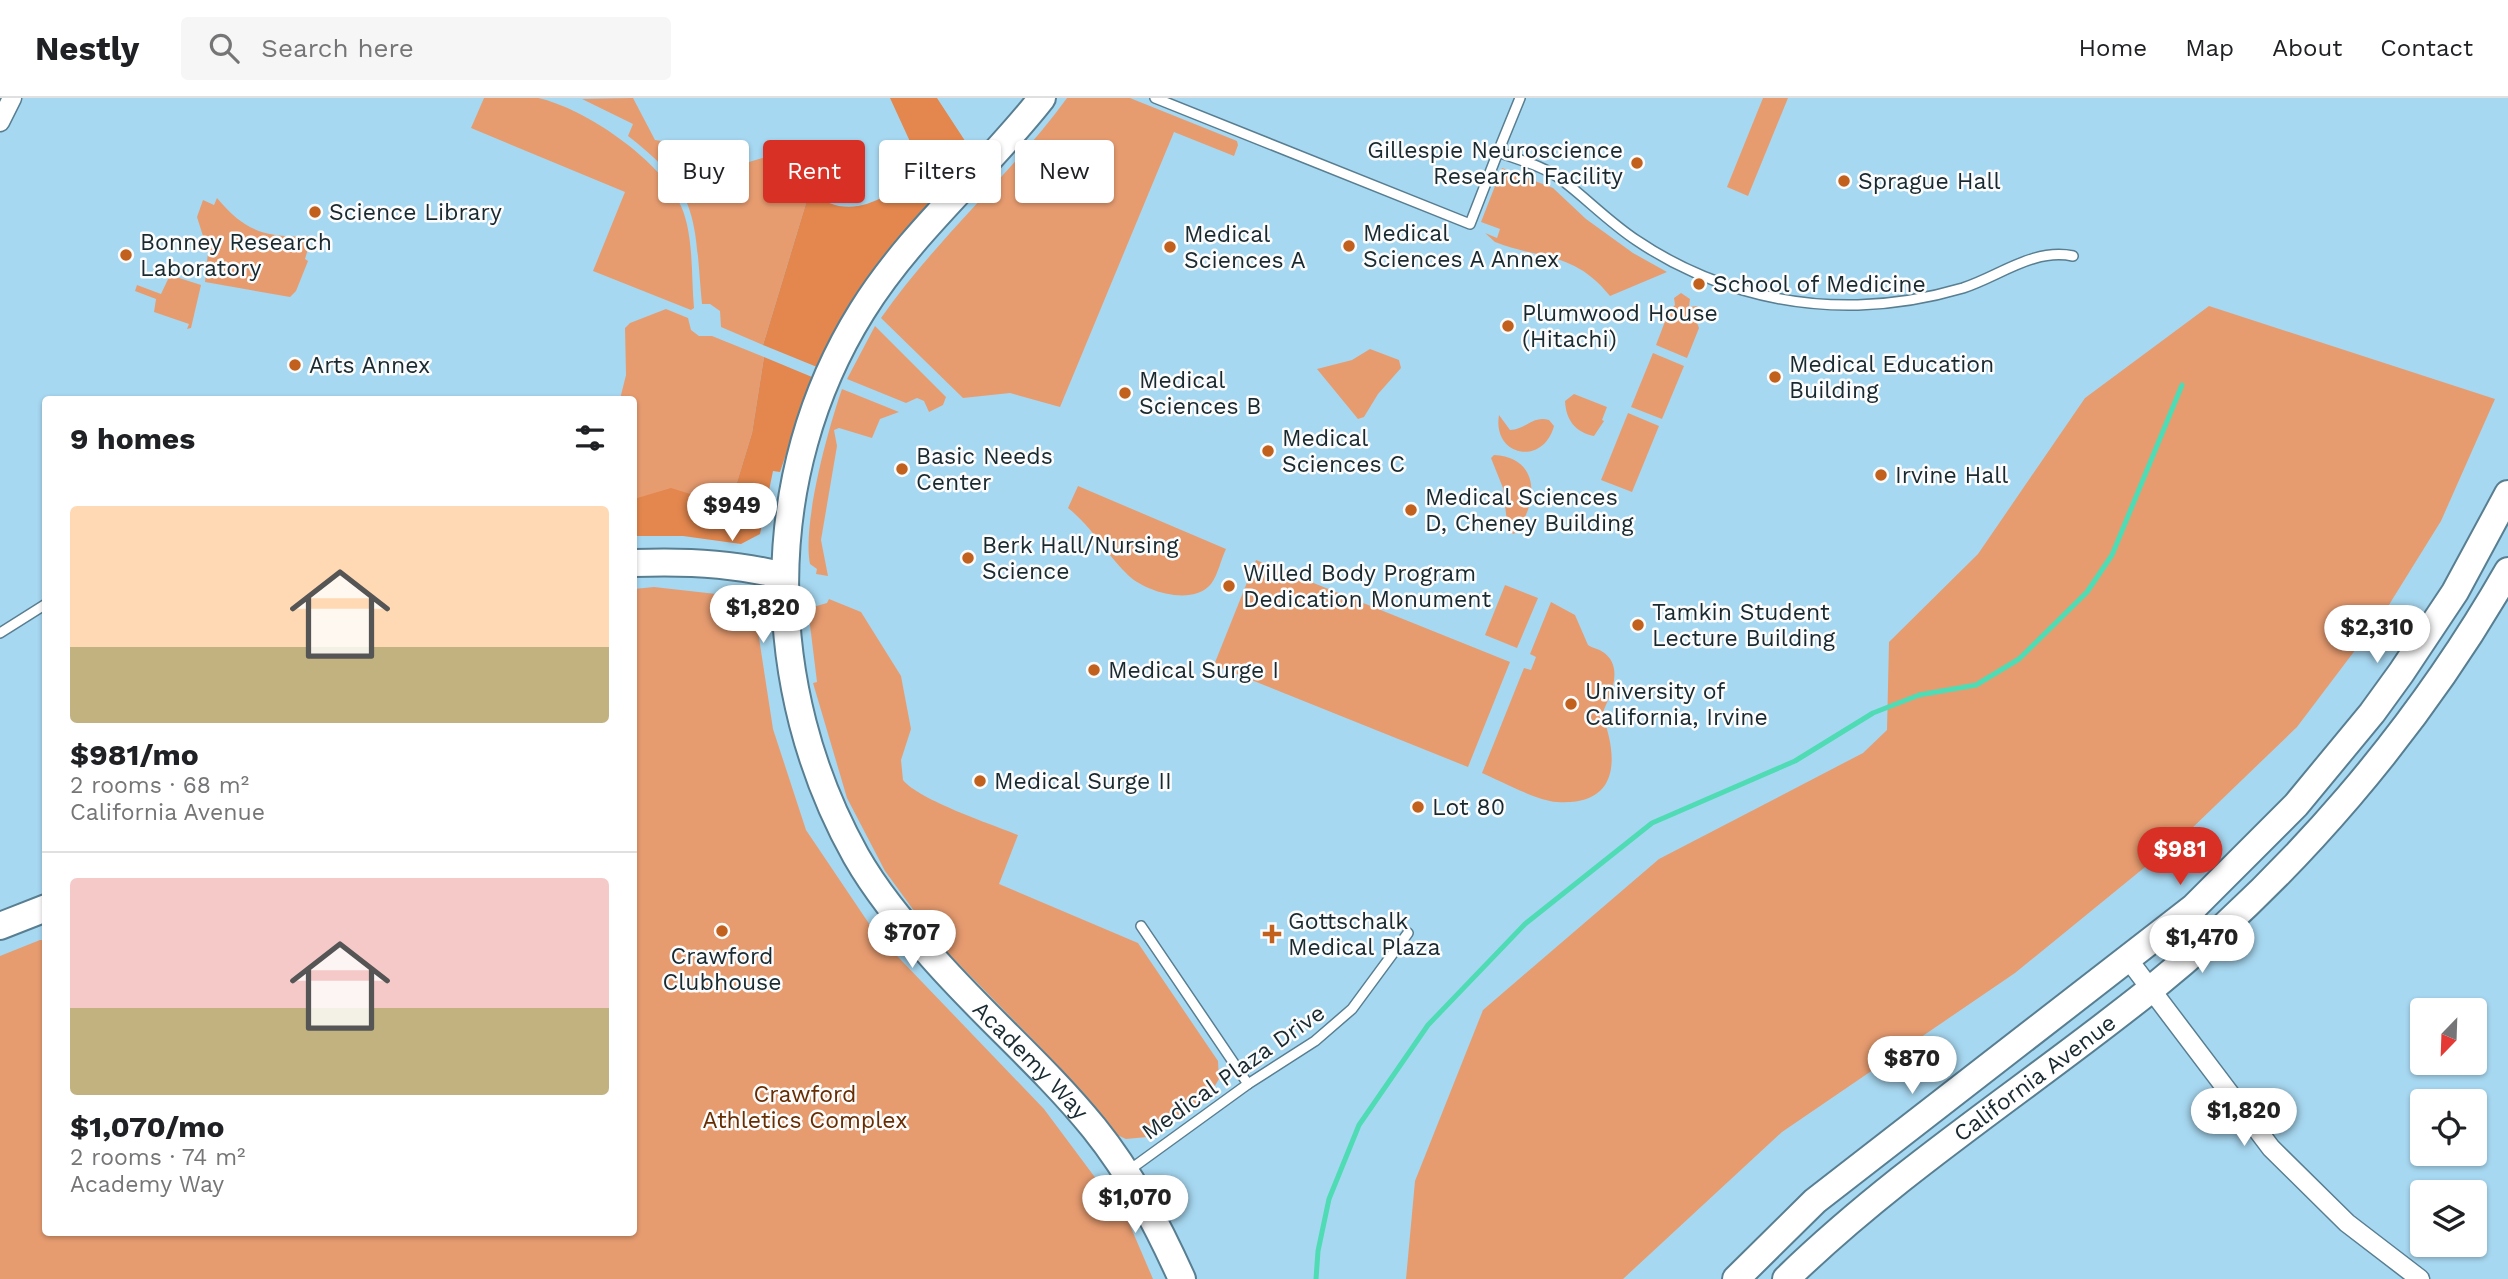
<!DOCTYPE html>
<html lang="en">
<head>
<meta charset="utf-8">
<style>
	:root { --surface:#fff; --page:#f6f6f6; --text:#202124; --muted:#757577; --line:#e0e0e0; --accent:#d93025 }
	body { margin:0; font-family:"Work Sans",sans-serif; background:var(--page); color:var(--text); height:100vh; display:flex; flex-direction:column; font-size:26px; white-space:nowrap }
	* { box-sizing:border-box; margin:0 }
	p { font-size:23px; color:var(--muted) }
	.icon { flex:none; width:38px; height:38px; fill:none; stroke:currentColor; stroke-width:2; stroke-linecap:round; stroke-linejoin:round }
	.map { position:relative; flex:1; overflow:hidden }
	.panel { position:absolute; left:42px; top:298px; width:595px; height:840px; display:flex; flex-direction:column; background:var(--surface); border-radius:7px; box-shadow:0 2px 5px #0004 }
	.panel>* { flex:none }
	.hud { position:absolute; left:658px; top:42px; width:665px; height:63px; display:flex; gap:14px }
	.needle { width:46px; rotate:203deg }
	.controls { position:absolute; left:2410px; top:900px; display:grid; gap:14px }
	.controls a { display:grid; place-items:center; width:77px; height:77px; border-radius:7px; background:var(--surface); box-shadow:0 2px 5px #0004; font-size:35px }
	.price { position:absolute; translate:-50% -60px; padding:0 16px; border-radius:24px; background:#fff; color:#222; font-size:23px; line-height:46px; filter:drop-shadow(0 2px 4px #0008) }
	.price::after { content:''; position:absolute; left:50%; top:42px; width:21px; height:16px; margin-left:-10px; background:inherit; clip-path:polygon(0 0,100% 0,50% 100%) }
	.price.selected { background:var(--accent); color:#fff }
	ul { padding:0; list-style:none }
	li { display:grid; align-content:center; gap:14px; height:371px; padding:0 28px }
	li+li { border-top:2px solid var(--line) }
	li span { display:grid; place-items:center; height:217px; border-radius:7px; color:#555 }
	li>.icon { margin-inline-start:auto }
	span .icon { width:126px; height:126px; fill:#fffc; stroke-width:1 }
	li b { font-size:30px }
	h2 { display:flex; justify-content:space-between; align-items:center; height:84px; padding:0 28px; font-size:30px }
	.pill { padding:0 24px; border-radius:7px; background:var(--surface); box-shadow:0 2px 5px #0004; font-size:24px; line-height:63px }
	.pill.selected { background:var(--accent); color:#fff }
	header { display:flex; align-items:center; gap:42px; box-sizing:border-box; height:98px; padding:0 35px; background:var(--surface); border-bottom:2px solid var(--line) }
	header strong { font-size:33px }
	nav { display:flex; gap:38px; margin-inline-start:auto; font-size:24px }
	.search { width:490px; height:63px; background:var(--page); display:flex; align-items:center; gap:18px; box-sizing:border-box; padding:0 24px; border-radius:7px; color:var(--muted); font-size:26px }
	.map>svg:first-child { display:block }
	.built { fill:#a7d8f1; fill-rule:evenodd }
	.green { fill:#e79c70 }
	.forest { fill:#e3874e }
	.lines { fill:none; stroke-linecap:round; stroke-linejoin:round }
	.stream { stroke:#4fdbb3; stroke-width:5 }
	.lane-casing { stroke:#587e91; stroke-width:12 }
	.street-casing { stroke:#587e91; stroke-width:21 }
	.secondary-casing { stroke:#587e91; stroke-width:30 }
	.lane { stroke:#fff; stroke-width:9 }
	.street { stroke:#fff; stroke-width:18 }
	.secondary { stroke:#fff; stroke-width:26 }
	.poi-dot { fill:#c1611d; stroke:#fcfcfc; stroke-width:2.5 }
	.labels { text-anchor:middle; stroke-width:5; stroke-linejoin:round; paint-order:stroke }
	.poi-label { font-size:23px; fill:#182930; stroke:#fcfcfc; text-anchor:start }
	.street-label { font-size:23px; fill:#182930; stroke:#fcfcfc }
	.park-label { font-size:23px; fill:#672c00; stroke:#fcfcfc }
</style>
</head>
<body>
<header>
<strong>Nestly</strong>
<div class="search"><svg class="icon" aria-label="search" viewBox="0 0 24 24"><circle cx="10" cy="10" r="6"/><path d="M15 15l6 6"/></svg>Search here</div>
<nav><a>Home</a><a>Map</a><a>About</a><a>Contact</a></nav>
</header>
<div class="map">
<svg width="2508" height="1181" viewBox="0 0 2508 1181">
	<rect width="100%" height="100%" fill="#b9e3f8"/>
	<path class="built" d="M 0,0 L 2508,0 L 2508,1181 L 0,1181 ZM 46,301 L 634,301 L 634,1134 L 46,1134 ZM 2422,912 L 2474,912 L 2474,964 L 2422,964 ZM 2422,1003 L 2474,1003 L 2474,1055 L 2422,1055 ZM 2422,1094 L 2474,1094 L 2474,1146 L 2422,1146 Z"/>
	<g class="green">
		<path d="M 484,0 C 501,0 521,0 538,0 C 585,10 662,63 681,108 C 694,137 691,178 694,210 L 691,212 L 593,173 L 625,94 L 471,30 Z"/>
		<path d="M 633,0 L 655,42 L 718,52 L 749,64 L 788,52 L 797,54 L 810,92 L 763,247 L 721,229 L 720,213 L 710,206 L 702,206 C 694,121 701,94 628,38 L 633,26 L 582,1 Z"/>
		<path d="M 1067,0 L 1130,0 L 1237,43 L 1238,47 L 1234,58 L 1174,34 L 1060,309 L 1010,295 L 963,300 L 881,220 C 936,141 1010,78 1067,0 Z"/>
		<path d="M 1763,0 L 1788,0 L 1748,98 L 1727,89 Z"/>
		<path d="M 1502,70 L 1553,90 L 1586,121 L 1633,155 L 1667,174 L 1610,198 C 1574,153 1541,162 1495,144 L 1485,135 L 1497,140 L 1500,131 L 1481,124 Z"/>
		<path d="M 217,100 C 246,135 268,140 312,138 L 305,161 L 308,163 L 296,193 L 290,199 L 205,184 L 208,154 L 197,119 L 203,102 L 214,107 Z"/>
		<path d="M 170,177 L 201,187 L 191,230 L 187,231 L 189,226 L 154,214 L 156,201 L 135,193 L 137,187 L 161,196 Z"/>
		<path d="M 1681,195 L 1690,201 L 1689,209 L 1697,208 L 1702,212 L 1697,225 L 1699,230 L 1687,260 L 1656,247 L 1669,213 L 1675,207 L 1674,200 Z"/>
		<path d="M 2209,208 L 2495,301 L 2441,423 L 2387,510 L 2297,629 L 2188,734 L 2015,875 L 1782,1034 L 1623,1181 L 1406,1181 L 1415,1083 L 1483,912 L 1659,761 L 1863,655 L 1887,632 L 1889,544 L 1978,456 L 2085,300 Z"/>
		<path d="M 666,211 L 688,220 L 691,232 L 699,238 L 712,238 L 764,259 L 752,335 L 732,401 L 726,407 L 634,401 L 634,301 L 620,301 L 626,277 L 625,230 L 630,225 Z"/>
		<path d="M 875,228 L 946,299 L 943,307 L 929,314 L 924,303 L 917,300 L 906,305 L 847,281 Z"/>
		<path d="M 1370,251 L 1399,262 L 1401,270 L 1378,296 L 1364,319 L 1358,321 L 1317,271 L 1352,262 Z"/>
		<path d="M 1653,255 L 1684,268 L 1662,321 L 1631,309 Z"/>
		<path d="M 842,291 L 899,314 L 880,321 L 872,340 L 839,330 L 834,332 L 837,348 L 821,442 L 828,478 L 816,476 L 817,471 L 810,466 C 802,426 828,331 842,291 Z"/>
		<path d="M 1574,296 L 1607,309 L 1602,322 L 1604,323 L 1594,338 C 1575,334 1566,322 1565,303 Z"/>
		<path d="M 1628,315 L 1659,328 L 1632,394 L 1601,382 Z"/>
		<path d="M 1499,317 L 1510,332 C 1525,332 1533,317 1549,322 L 1554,328 C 1543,369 1492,358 1499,317 Z"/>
		<path d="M 1494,357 C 1541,359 1539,407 1514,436 L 1508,433 L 1503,390 L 1491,360 Z"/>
		<path d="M 1078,388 L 1226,451 C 1221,461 1218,477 1211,486 C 1192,509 1142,493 1126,475 C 1103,452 1095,432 1068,410 Z"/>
		<path d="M 1256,462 L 1510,564 L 1468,669 L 1214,567 Z"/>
		<path d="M 1505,487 L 1538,500 L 1517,550 L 1485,537 Z"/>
		<path d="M 654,489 L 725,497 L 748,509 L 757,527 L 773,631 L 806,732 L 876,836 L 1044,1011 L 1129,1125 L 1153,1181 L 0,1181 L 0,858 L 40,842 L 46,842 L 46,1134 L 634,1134 L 634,491 Z"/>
		<path d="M 829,501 L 861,514 L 901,578 L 911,631 L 901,662 L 903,682 C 919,702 991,726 1018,737 L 999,786 L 1138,845 L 1218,963 L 1219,981 L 1210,996 L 1147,1039 L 1126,1041 L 1115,1036 L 1042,951 L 936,843 L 885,773 L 847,700 L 813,585 L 817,584 L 809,519 L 813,509 L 827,505 Z"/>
		<path d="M 1551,504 L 1575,517 L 1588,547 C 1592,550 1599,551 1603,554 C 1625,569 1610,598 1602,616 C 1619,661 1619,708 1557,704 C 1537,703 1501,683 1482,675 L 1524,570 L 1531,572 L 1536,559 L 1530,556 Z"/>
	</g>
	<g class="forest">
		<path d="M 890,0 L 937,0 L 971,52 L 967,71 C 905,136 857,187 817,269 L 763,247 L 810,92 C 847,127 888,101 918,72 L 918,61 Z"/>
		<path d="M 764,259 L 812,279 L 780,374 L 773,373 L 760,436 L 741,446 L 683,438 L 634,438 L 634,401 L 671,390 L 719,405 L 731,404 L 752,335 Z"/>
	</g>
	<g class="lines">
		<path class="stream" d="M 1316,1181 L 1318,1153 L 1329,1101 L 1359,1027 L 1428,927 L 1525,826 L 1652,725 L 1795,663 L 1873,615 L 1919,597 L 1976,587 L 2019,561 L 2087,494 L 2112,457 L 2182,287"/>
		<g class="lane-casing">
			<g id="lane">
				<path d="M 1155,0 L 1470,126 L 1498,54 C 1519,62 1544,68 1562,82 C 1587,101 1609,124 1636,142 C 1701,186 1779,209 1858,207 C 1893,206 1929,200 1963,190 C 2000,178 2033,150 2073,158"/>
				<path d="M 1498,54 L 1520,0"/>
				<path d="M 0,535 L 46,506"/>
				<path d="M 1141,828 L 1248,986"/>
				<path d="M 1128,1073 L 1248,986 L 1315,943 L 1352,911 L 1408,835"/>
			</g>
		</g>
		<g class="street-casing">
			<g id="street">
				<path d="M 0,24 L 12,0"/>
				<path d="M 2128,861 L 2271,1050 L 2347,1125 L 2420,1181"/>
			</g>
		</g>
		<g class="secondary-casing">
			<g id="secondary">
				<path id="s1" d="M 1042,0 C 985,73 911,134 862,213 C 759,378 762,590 856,758 C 876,793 901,823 927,853 C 980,915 1043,967 1094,1030 C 1131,1076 1158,1128 1182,1181"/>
				<path d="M 634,465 C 684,463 735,465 783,478"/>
				<path d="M 0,828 L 46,810"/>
				<path d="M 1736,1181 L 1815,1103 L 2194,809 L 2296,707 L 2372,615 L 2401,575 L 2455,494 L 2508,396"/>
				<path id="s2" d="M 1786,1181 C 1897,1073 2029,989 2150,892 C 2293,777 2417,632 2508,473"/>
			</g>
		</g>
		<use href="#lane" class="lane"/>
		<use href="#street" class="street"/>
		<use href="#secondary" class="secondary"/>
	</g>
	<g class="poi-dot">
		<circle cx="1637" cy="65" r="7"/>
		<circle cx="1844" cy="83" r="7"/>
		<circle cx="315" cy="114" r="7"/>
		<circle cx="1349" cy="148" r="7"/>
		<circle cx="1170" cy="149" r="7"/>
		<circle cx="126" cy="157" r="7"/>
		<circle cx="1699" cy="186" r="7"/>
		<circle cx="1508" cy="228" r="7"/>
		<circle cx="295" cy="267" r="7"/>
		<circle cx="1775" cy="279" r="7"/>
		<circle cx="1125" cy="295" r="7"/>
		<circle cx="1268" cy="353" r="7"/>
		<circle cx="902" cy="371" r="7"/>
		<circle cx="1881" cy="377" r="7"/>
		<circle cx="1411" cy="412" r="7"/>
		<circle cx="968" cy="460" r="7"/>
		<circle cx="1229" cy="488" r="7"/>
		<circle cx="1638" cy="527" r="7"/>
		<circle cx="1094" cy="572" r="7"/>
		<circle cx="1571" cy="606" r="7"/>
		<circle cx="980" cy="683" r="7"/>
		<circle cx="1418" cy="709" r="7"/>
		<circle cx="722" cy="833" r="7"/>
		<path d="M1268.5 825.5h7v7h7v7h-7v7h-7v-7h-7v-7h7z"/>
	</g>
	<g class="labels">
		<g class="poi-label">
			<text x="1623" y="60" text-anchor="end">Gillespie Neuroscience<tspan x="1623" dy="26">Research Facility</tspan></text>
			<text x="1858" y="91">Sprague Hall</text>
			<text x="329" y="122">Science Library</text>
			<text x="1363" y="143">Medical<tspan x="1363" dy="26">Sciences A Annex</tspan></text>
			<text x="1184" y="144">Medical<tspan x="1184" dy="26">Sciences A</tspan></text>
			<text x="140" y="152">Bonney Research<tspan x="140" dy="26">Laboratory</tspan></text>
			<text x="1713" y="194">School of Medicine</text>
			<text x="1522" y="223">Plumwood House<tspan x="1522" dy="26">(Hitachi)</tspan></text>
			<text x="1789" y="274">Medical Education<tspan x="1789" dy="26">Building</tspan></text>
			<text x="309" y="275">Arts Annex</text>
			<text x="1139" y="290">Medical<tspan x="1139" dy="26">Sciences B</tspan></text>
			<text x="1282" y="348">Medical<tspan x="1282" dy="26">Sciences C</tspan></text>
			<text x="916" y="366">Basic Needs<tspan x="916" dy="26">Center</tspan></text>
			<text x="1895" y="385">Irvine Hall</text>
			<text x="1425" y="407">Medical Sciences<tspan x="1425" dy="26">D, Cheney Building</tspan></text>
			<text x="982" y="455">Berk Hall/Nursing<tspan x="982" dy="26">Science</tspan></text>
			<text x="1243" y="483">Willed Body Program<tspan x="1243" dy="26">Dedication Monument</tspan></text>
			<text x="1652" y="522">Tamkin Student<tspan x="1652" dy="26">Lecture Building</tspan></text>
			<text x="1108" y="580">Medical Surge I</text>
			<text x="1585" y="601">University of<tspan x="1585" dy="26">California, Irvine</tspan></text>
			<text x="994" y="691">Medical Surge II</text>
			<text x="1432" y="717">Lot 80</text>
			<text x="1288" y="831">Gottschalk<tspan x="1288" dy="26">Medical Plaza</tspan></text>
			<text x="722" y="866" text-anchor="middle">Crawford<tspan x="722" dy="26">Clubhouse</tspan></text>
		</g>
		<g class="street-label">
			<text dy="8" stroke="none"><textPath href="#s1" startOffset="1120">Academy Way</textPath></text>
			<text transform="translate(1233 974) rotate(-35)" y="8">Medical Plaza Drive</text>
			<text dy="8" stroke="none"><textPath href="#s2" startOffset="320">California Avenue</textPath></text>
		</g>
		<g class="park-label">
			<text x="805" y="1004">Crawford<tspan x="805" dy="26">Athletics Complex</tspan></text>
		</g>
	</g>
</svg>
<div class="controls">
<a><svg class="needle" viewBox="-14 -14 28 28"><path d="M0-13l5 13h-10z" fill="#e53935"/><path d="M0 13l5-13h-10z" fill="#757577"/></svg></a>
<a><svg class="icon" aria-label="locate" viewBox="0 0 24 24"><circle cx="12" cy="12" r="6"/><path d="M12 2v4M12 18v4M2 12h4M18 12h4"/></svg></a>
<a><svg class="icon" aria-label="layers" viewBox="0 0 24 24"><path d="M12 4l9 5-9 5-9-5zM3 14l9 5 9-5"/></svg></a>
</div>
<b class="price" style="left:732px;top:445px">$949</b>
<b class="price" style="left:763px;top:547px">$1,820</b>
<b class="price" style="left:2377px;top:567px">$2,310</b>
<b class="price selected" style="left:2180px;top:789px">$981</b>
<b class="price" style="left:912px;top:872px">$707</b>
<b class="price" style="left:2202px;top:877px">$1,470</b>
<b class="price" style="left:1912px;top:998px">$870</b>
<b class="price" style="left:2244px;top:1050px">$1,820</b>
<b class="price" style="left:1135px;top:1137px">$1,070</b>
<div class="hud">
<a class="pill">Buy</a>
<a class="pill selected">Rent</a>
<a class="pill">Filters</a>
<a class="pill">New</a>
</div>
<section class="panel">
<h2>9 homes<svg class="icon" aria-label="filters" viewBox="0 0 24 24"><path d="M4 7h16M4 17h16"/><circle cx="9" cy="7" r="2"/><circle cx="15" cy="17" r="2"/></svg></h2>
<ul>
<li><span style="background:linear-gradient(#ffd9b3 65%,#c2b280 0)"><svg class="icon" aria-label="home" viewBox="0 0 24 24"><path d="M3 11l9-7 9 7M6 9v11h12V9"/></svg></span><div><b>$981/mo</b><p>2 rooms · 68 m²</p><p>California Avenue</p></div></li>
<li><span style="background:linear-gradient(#f6c9c9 60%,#c2b280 0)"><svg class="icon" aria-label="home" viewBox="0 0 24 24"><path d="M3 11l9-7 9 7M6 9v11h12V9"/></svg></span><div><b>$1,070/mo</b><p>2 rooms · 74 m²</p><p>Academy Way</p></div></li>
</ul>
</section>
</div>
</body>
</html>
